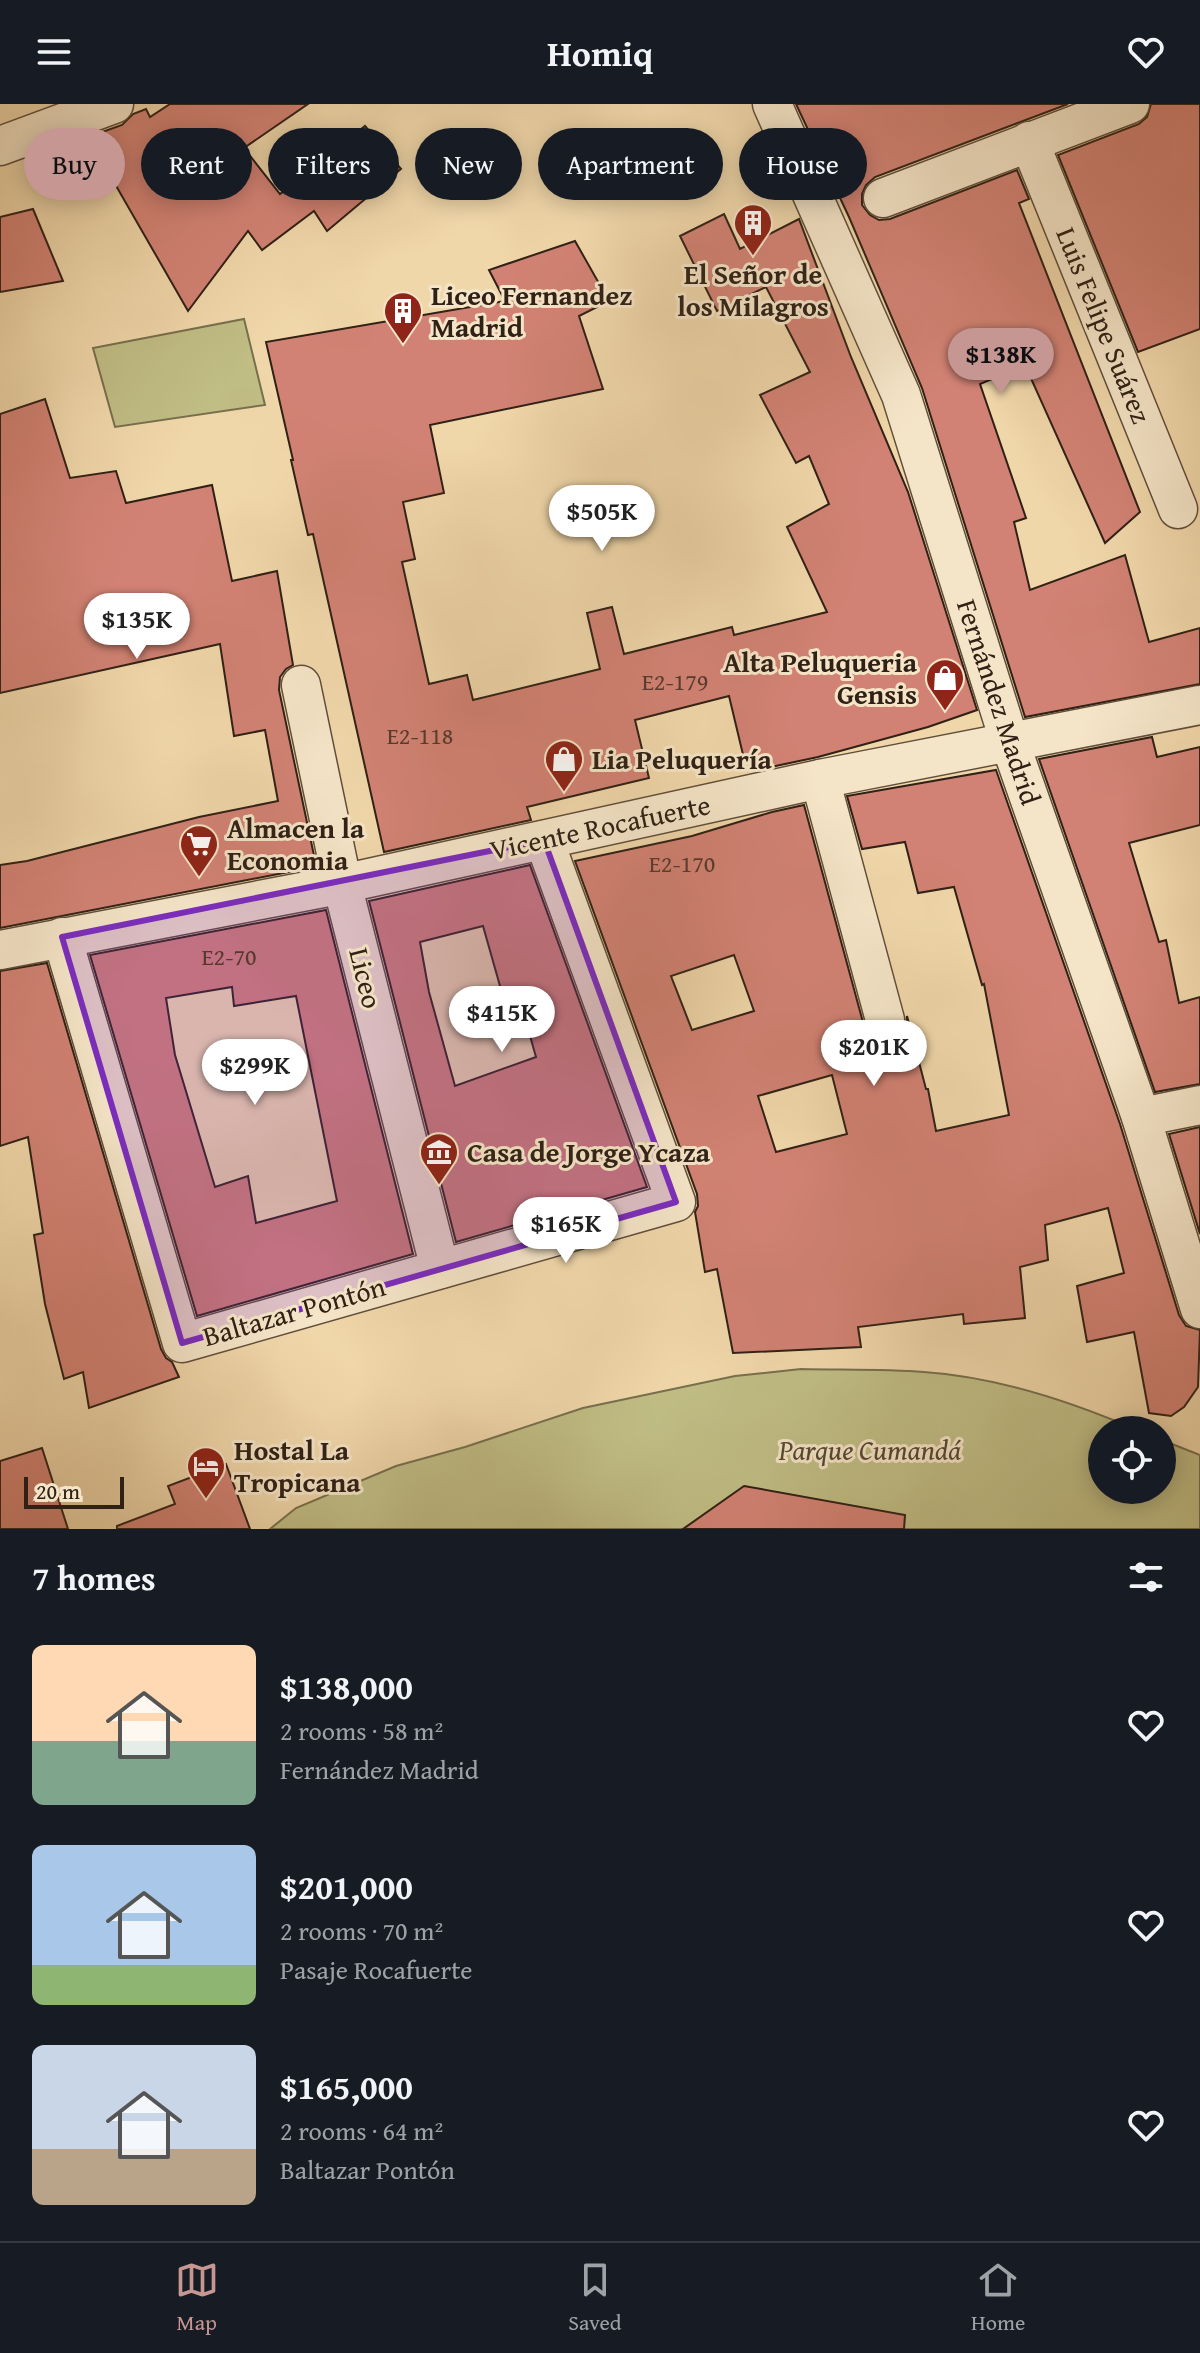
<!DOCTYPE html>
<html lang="en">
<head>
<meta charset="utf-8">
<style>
	:root { --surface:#171b24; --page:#20242c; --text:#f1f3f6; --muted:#9ea1a6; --line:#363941; --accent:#c59692 }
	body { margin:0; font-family:"Gentium Book Plus",serif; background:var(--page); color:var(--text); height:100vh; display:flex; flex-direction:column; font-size:30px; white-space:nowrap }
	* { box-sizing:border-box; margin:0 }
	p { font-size:26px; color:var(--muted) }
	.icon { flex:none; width:44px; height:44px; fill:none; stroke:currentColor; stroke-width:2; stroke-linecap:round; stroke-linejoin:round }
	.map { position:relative; height:1425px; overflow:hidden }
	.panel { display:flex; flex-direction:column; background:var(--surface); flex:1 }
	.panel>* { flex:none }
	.top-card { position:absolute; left:24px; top:24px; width:1152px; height:72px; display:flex; gap:16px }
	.buttons { position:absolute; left:1088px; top:1312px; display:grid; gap:16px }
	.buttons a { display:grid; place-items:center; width:88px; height:88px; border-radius:50%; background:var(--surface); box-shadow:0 4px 20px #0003; font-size:40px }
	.scale { position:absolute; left:24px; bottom:20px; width:100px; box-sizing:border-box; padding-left:8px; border:4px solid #302116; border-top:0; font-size:22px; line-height:28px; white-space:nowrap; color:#302116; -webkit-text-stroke:6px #f5e5c8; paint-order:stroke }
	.price { position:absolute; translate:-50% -68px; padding:0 18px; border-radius:28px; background:#fff; color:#222; font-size:26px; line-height:52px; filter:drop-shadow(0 2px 4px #0008) }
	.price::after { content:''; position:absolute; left:50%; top:48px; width:24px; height:18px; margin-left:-12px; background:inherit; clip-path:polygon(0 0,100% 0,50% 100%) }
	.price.current { background:var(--accent); color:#111 }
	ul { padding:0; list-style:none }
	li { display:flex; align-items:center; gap:24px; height:200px; padding:0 32px }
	li span { display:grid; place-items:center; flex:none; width:224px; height:160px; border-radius:12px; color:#555 }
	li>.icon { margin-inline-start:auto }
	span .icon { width:96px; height:96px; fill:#fffc; stroke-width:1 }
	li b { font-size:34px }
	h2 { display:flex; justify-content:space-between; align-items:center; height:96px; padding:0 32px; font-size:34px }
	.pill { padding:0 28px; border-radius:36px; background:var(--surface); box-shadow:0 4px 20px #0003; font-size:28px; line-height:72px }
	.pill.current { background:var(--accent); color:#111 }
	header { display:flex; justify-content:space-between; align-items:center; height:104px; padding:0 32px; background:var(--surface); font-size:36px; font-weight:700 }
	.dock { display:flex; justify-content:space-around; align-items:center; height:112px; border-top:2px solid var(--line); background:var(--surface); font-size:22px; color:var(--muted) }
	.dock a { display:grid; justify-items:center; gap:4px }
	.dock .current { color:var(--accent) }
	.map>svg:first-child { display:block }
	.green { fill:#c0bd85; stroke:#786f4e; stroke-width:2 }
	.building { fill:#d28274; stroke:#302116; stroke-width:2; fill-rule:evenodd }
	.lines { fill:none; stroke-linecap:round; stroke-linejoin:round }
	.minor-casing { stroke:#604e3b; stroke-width:41 }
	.minor { stroke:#f5e5c8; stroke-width:38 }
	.marked { fill:#7b2cbf; fill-opacity:0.2; stroke:#7b2cbf; stroke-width:6; stroke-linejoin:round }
	.labels { text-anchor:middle; stroke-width:6; stroke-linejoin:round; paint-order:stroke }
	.number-label { font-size:24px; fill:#58392e }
	.poi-label { font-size:28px; font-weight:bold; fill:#302116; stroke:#f5e5c8; text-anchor:start }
	.street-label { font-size:28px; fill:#302116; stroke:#f5e5c8 }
	.park-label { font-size:28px; font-style:italic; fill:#544832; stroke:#f5e5c8 }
</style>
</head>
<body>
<header><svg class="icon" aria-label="menu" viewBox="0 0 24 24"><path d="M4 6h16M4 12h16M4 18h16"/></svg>Homiq<svg class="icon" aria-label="heart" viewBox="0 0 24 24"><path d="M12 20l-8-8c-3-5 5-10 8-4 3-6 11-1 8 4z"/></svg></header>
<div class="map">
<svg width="1200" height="1425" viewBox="0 0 1200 1425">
	<rect width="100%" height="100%" fill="#f0d7aa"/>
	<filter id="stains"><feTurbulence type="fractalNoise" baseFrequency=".0025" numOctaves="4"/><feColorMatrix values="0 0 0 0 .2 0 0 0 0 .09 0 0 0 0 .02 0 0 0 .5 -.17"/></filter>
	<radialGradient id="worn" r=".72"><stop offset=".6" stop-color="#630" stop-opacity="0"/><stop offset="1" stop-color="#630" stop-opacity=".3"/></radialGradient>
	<g class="green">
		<path d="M 244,215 L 265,301 L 115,323 L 93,244 Z"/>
		<path d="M 801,1265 C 842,1266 884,1265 924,1268 C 998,1273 1070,1297 1137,1326 L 1102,1326 L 1102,1386 L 1162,1386 L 1162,1336 L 1200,1351 L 1200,1425 L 270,1425 L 296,1404 L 396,1362 L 465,1343 L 583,1304 L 735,1272 Z"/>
	</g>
	<g class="building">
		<path d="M 170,0 L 308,0 L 244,44 L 280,90 L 365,22 L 401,65 L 327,127 L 314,107 L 262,146 L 248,127 L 188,207 L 88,33 L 122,21 L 133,10 L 146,5 L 150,13 Z"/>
		<path d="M 796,0 L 1068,0 L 875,73 L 866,81 L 862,90 L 862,101 L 870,111 L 879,116 L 890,115 L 1017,66 L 1029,95 L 1019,99 L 1140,408 L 1105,439 L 1025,261 L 980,280 L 1026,414 L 1014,418 L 1030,486 L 1125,451 L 1149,538 L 1200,524 L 1200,580 L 1025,613 L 922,284 L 849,113 Z"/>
		<path d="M 1151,0 L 1200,0 L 1200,225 L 1138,248 L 1058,51 L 1139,20 L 1147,13 Z"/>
		<path d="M 33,105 L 63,177 L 0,188 L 0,113 Z"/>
		<path d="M 724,110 L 740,145 L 799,115 L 851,253 L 908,388 L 977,606 L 928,623 L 818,653 L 766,664 L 764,654 L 745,659 L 729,592 L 635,616 L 649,674 L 527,703 L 531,716 L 384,748 L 313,430 L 308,431 L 291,356 L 293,356 L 266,238 L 505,197 L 489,166 L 575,137 L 609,197 L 579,212 L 603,285 L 430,321 L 444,389 L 403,398 L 415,455 L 402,458 L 429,580 L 467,571 L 473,596 L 600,565 L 587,509 L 612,503 L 624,550 L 732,523 L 734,531 L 827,508 L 787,423 L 829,400 L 809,352 L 796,359 L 760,291 L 810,268 L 766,183 L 717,207 L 680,132 Z"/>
		<path d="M 45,295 L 70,374 L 116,367 L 126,399 L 212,381 L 232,477 L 277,467 L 293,561 L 286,565 L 280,573 L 279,586 L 316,761 L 314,763 L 0,824 L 0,761 L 27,757 L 199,713 L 278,697 L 265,626 L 234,632 L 220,540 L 0,589 L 0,310 Z"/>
		<path d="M 1152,633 L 1157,653 L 1200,643 L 1200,721 L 1129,739 L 1159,838 L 1166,836 L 1179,899 L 1200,893 L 1200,980 L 1155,988 L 1039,655 Z"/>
		<path d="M 996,666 L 1120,1020 L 1179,1211 L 1186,1222 L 1200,1226 L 1198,1283 L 1184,1303 L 1171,1312 L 1149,1309 L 1134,1228 L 1087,1238 L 1077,1182 L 1124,1169 L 1108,1104 L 1045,1121 L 1048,1156 L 1020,1163 L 1025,1214 L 964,1220 L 963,1210 L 858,1223 L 861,1243 L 733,1249 L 717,1165 L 705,1168 L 695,1108 L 698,1102 L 697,1090 L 575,757 L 692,732 L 772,708 L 804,701 L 864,922 L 870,932 L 880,937 L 890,937 L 901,931 L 906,922 L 907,912 L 926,985 L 928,985 L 936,1027 L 1009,1011 L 984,880 L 982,881 L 954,783 L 918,789 L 905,738 L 862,745 L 847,692 ZM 734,851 L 754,907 L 692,926 L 671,872 ZM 832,971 L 847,1030 L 776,1048 L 758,992 Z"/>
		<path d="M 530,761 L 647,1083 L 456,1138 L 369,797 ZM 483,822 L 502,889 L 517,886 L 536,953 L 455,982 L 429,888 L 420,838 Z"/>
		<path d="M 326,806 L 413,1150 L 197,1212 L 90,851 ZM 232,883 L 234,902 L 296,892 L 337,1097 L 256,1119 L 248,1072 L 215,1083 L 175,951 L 166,894 Z"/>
		<path d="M 47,859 L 161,1245 L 166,1254 L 172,1258 L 179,1273 L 89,1304 L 83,1268 L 64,1275 L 45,1200 L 34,1131 L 43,1129 L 28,1033 L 0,1042 L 0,867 Z"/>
		<path d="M 1200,1023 L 1200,1130 L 1169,1030 Z"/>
		<path d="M 42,1344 L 68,1425 L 0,1425 L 0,1357 Z"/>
		<path d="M 226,1360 L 250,1425 L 117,1425 L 117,1422 L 175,1400 L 168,1382 Z"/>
		<path d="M 744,1382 L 905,1411 L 904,1425 L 683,1425 Z"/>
	</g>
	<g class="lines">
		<g class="minor-casing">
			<g id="minor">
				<path d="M 772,0 L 901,291 L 1009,636 L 1141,1013 L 1200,1205"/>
				<path d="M 1029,37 L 1178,405"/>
				<path d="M 0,42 L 114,0"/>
				<path d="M 883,94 L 1130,0"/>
				<path d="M 301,581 L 345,792 L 440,1165"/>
				<path d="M 820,675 L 885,916"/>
				<path d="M 62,833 L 182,1239 L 676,1098 L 544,736"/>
				<path d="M 0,846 L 328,783 L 820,675 L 1200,601"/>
				<path d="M 1141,1013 L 1200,1001"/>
			</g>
		</g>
		<use href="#minor" class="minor"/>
	</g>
	<path class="marked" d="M 544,736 L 676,1098 L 182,1239 L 62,833 Z"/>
	<defs>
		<g id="building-pin" transform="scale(2)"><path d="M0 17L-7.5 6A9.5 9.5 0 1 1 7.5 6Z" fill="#8f2418" stroke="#f5e5c8"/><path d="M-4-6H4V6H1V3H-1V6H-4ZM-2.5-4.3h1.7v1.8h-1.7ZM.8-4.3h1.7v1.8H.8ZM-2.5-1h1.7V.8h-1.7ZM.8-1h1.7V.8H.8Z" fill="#fff"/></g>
		<g id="shop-pin" transform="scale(2)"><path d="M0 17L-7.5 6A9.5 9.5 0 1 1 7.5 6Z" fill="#8f2418" stroke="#f5e5c8"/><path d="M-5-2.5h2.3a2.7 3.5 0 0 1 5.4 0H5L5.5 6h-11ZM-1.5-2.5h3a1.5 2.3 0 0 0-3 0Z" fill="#fff"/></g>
		<g id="supermarket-pin" transform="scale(2)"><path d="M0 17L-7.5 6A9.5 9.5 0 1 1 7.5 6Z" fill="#8f2418" stroke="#f5e5c8"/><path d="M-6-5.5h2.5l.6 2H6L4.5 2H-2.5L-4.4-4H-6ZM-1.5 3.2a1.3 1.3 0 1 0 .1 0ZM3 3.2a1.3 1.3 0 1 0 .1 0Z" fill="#fff"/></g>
		<g id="museum-pin" transform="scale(2)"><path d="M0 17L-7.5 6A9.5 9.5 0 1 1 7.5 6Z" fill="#8f2418" stroke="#f5e5c8"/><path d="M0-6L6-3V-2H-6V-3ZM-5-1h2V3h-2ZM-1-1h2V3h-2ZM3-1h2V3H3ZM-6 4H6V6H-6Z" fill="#fff"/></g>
		<g id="hotel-pin" transform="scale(2)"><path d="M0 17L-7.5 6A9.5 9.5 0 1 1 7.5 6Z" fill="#8f2418" stroke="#f5e5c8"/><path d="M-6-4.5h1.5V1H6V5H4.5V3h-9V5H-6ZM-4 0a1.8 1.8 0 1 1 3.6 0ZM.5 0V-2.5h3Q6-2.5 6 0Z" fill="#fff"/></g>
	</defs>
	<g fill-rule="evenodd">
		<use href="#building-pin" x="753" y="119"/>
		<use href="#building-pin" x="403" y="207"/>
		<use href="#shop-pin" x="945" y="574"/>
		<use href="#shop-pin" x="564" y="655"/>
		<use href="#supermarket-pin" x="199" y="740"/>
		<use href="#museum-pin" x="439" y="1048"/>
		<use href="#hotel-pin" x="206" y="1362"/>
	</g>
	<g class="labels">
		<g class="number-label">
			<text x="675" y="586">E2-179</text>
			<text x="420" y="640">E2-118</text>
			<text x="682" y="768">E2-170</text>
			<text x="229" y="861">E2-70</text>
		</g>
		<g class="poi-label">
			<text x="753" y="180" text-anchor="middle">El Señor de<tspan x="753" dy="32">los Milagros</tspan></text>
			<text x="431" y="201">Liceo Fernandez<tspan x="431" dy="32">Madrid</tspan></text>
			<text x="917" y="568" text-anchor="end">Alta Peluqueria<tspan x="917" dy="32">Gensis</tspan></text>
			<text x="592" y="665">Lia Peluquería</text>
			<text x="227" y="734">Almacen la<tspan x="227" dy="32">Economia</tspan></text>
			<text x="467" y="1058">Casa de Jorge Ycaza</text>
			<text x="234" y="1356">Hostal La<tspan x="234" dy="32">Tropicana</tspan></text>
		</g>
		<g class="street-label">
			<text transform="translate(1104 221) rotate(68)" y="10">Luis Felipe Suárez</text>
			<text transform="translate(999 598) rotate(72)" y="10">Fernández Madrid</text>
			<text transform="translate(600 723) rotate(-12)" y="10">Vicente Rocafuerte</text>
			<text transform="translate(366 874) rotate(76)" y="10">Liceo</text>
			<text transform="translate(294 1207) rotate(-16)" y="10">Baltazar Pontón</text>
		</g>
		<g class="park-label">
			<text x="870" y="1356">Parque Cumandá</text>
		</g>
	</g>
	<rect width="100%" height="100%" filter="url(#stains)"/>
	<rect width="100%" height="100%" fill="url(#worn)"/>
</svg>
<div class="buttons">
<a><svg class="icon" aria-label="locate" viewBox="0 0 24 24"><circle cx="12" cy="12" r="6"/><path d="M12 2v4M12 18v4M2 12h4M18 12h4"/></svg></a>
</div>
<div class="scale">20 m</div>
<b class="price current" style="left:1001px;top:292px">$138K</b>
<b class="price" style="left:602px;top:449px">$505K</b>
<b class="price" style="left:137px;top:557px">$135K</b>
<b class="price" style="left:502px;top:950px">$415K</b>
<b class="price" style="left:874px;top:984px">$201K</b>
<b class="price" style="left:255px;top:1003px">$299K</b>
<b class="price" style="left:566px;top:1161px">$165K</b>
<div class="top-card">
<a class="pill current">Buy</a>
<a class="pill">Rent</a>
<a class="pill">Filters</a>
<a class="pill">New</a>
<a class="pill">Apartment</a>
<a class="pill">House</a>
</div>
</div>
<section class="panel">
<h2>7 homes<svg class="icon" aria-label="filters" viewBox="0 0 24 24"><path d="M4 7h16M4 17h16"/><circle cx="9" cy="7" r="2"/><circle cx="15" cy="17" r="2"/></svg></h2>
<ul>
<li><span style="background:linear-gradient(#ffd9b3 60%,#7fa58c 0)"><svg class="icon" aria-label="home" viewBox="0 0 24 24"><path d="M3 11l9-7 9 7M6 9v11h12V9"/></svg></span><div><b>$138,000</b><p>2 rooms · 58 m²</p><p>Fernández Madrid</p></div><svg class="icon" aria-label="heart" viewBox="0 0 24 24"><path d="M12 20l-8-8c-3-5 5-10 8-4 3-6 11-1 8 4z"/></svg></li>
<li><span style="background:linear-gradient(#a9c7e8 75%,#8fb573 0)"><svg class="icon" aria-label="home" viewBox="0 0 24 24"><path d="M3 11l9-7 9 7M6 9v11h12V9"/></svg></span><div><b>$201,000</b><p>2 rooms · 70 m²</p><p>Pasaje Rocafuerte</p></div><svg class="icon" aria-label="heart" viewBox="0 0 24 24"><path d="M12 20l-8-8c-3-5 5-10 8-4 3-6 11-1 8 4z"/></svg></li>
<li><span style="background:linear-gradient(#c9d6e8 65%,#b9a48a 0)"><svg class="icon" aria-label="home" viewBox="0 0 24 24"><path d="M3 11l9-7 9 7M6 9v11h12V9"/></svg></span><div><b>$165,000</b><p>2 rooms · 64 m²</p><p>Baltazar Pontón</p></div><svg class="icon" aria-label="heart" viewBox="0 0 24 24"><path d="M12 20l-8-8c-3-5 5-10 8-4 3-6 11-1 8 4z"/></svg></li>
</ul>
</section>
<nav class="dock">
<a class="current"><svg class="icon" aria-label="map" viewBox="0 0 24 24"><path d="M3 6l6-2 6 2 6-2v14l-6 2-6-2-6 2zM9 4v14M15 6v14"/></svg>Map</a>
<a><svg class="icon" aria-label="saved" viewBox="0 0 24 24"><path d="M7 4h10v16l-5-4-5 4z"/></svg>Saved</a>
<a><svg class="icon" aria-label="home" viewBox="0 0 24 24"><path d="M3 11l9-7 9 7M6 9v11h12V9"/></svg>Home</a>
</nav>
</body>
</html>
